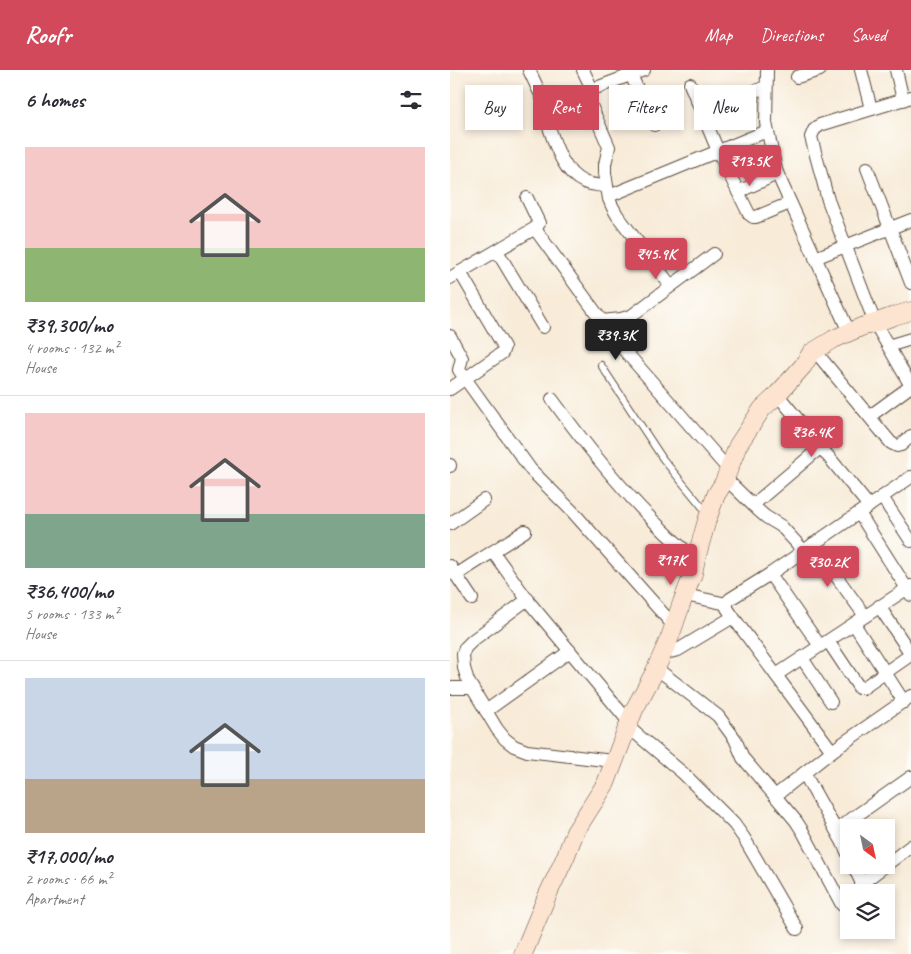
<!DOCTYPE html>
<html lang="en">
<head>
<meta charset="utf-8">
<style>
	:root { --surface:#fff; --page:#f2f2f3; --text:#2b2b33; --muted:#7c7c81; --line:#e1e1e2; --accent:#d1495b }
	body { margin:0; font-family:Caveat,sans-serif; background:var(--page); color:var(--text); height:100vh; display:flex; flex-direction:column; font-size:19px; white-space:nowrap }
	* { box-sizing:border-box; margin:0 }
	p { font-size:16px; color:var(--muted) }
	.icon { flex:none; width:28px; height:28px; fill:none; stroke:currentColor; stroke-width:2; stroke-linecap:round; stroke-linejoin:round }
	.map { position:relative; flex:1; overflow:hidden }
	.side { display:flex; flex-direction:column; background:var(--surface); width:450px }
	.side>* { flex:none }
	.guide { position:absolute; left:15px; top:15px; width:370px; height:45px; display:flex; gap:10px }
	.needle { width:32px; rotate:147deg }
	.tools { position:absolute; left:390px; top:749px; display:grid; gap:10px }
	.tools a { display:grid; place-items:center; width:55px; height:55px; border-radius:0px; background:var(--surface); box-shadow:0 2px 8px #0003; font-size:25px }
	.price { position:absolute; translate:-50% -42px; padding:0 11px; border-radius:5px; background:var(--accent); color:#fff; font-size:16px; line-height:32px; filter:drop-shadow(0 1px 2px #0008) }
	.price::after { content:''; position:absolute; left:50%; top:30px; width:15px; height:11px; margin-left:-8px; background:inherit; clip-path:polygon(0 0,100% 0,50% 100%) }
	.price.on { background:#222; color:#fff }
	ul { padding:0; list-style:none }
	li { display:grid; align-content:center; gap:10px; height:265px; padding:0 25px }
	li+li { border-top:1px solid var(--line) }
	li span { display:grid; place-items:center; height:155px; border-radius:0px; color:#555 }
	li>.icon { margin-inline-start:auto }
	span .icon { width:90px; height:90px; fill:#fffc; stroke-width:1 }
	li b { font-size:21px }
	h2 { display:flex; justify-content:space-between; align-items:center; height:60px; padding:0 25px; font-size:21px }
	.tag { padding:0 18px; border-radius:0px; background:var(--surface); box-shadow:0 2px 8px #0003; font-size:18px; line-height:45px }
	.tag.on { background:var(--accent); color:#fff }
	header { display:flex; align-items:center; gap:30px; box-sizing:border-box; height:70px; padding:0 25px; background:var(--accent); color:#fff }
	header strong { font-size:24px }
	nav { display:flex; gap:28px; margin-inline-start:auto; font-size:18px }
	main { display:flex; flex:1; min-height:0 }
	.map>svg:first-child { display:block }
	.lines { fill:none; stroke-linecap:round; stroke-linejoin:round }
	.lane-casing { stroke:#57473a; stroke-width:8 }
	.street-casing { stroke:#57473a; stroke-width:14 }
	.secondary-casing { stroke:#57473a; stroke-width:19 }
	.lane { stroke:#fff; stroke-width:6 }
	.street { stroke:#fff; stroke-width:12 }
	.secondary { stroke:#fde4d1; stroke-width:18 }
</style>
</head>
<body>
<header>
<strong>Roofr</strong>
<nav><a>Map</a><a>Directions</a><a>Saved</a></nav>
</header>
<main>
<section class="side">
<h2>6 homes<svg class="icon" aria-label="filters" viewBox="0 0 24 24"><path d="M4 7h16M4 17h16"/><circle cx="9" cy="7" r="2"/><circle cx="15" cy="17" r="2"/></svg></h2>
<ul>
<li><span style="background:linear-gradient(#f6c9c9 65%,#8fb573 0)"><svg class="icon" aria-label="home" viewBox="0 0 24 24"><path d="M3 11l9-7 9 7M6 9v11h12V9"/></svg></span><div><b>₹39,300/mo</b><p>4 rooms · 132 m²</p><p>House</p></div></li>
<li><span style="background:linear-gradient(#f6c9c9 65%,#7fa58c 0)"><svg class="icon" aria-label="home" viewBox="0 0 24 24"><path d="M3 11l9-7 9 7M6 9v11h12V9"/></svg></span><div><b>₹36,400/mo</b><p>5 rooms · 133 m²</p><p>House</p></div></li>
<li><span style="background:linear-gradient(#c9d6e8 65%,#b9a48a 0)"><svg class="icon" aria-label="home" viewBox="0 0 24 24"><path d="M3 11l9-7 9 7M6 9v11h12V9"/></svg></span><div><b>₹17,000/mo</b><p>2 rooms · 66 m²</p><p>Apartment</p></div></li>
</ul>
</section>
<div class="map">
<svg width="461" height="884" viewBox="0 0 461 884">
	<rect width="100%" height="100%" fill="#fdfcf7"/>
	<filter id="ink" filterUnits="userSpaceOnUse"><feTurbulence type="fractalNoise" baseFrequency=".02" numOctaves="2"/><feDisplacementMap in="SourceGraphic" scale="10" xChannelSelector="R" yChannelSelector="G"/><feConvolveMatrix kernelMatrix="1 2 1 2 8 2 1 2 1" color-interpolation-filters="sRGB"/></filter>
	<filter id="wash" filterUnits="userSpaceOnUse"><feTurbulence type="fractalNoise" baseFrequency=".0096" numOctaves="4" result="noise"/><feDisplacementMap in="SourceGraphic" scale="20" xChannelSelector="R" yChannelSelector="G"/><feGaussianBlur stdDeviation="1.12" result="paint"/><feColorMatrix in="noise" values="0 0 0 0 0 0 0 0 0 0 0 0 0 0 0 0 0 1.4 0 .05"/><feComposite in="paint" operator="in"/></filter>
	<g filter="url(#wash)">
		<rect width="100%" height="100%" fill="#f8ebd8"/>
	</g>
	<g filter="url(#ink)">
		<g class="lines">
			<g class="lane-casing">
				<path id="lane" d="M 151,295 L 213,389 L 258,444"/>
			</g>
			<g class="street-casing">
				<g id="street">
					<path d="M 79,0 L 97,38 L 94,41 L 94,43 C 103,66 110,102 134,112 C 141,115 150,115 157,117"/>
					<path d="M 133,0 L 142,19"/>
					<path d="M 317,0 L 316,53 L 326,100 L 332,114 L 399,262"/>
					<path d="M 411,0 L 421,39"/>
					<path d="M 446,0 L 453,30"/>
					<path d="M 181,5 L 204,55"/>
					<path d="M 347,7 L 370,0"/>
					<path d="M 240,14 L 268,81 L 299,144 L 303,147 L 306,147 L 340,133"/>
					<path d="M 135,22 L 159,77 L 155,94 L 155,103 L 159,129 L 162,136 L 167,145 L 221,216"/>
					<path d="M 97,38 L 135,22 L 194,0"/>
					<path d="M 251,40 L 316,17"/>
					<path d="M 417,98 L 461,213"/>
					<path d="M 288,122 L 327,104"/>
					<path d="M 159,126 L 317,61"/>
					<path d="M 85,159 L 168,273 L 278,399"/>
					<path d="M 47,181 L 93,257"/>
					<path d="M 365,188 L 461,150"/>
					<path d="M 0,208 L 87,157 L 89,153 L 77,128"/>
					<path d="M 152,251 L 171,249 L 181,246 L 264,184"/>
					<path d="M 0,266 L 12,288 L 9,300 L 81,400 L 122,441 L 224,556"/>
					<path d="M 438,276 L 461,269"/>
					<path d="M 365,281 L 441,373 L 447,376 L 451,375 L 461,366"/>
					<path d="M 461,316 L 425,253 L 378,130 L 361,67 L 364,60 L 370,55 L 461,27"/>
					<path d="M 0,319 L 52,283 L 54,277 L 10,202"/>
					<path d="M 327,324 L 419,436"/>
					<path d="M 102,329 C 137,377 174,424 217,464 C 226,473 236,481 246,490"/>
					<path d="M 420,346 L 461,316"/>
					<path d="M 0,395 L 0,396"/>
					<path d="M 275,408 L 309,441 L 316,447 L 331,456 L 353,480"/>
					<path d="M 432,427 L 461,471"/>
					<path d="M 303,435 L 371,377"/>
					<path d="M 409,443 L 461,525"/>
					<path d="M 0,454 L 34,430"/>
					<path d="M 363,474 L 415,546"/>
					<path d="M 43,482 L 79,532 L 179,652"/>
					<path d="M 0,496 L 22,529"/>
					<path d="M 320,504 L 370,576"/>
					<path d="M 6,505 L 75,461"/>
					<path d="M 235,525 L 277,534"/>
					<path d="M 78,529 L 23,570 L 15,578 L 13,584 L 14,598 L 18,611 L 47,659 L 55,669 L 64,676 L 77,681 L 163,691"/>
					<path d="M 404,554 L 454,632"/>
					<path d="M 378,571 L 408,616 L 409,618 L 413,618 L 459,586 L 459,581 L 429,536"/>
					<path d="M 213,580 L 220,582 L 228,580 L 283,547"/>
					<path d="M 352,588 L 381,632"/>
					<path d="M 206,598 L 268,646 L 285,669 L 293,688 L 346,751 L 353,762 L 392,835"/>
					<path d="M 326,605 L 461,516"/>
					<path d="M 0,618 L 22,618"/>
					<path d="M 36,641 L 120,581"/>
					<path d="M 177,656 L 234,704 L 284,754 L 294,768 L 347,859"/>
					<path d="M 382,681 L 283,547 L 277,538 L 276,534 L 280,529 L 320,504 L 461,407"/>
					<path d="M 354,703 L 392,771 L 399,786"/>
					<path d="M 325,726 L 382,681 L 461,626"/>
					<path d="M 386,760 L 461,707"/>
					<path d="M 403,795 L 416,822"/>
					<path d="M 436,795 L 461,776"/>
					<path d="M 411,814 L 436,795"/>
				</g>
			</g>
			<g class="secondary-casing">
				<path id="secondary" d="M 73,884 L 97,826 L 115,788 L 125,762 L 156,713 L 184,640 L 204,603 L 220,567 L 232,532 L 243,504 L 246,489 L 257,450 L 266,425 L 274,412 L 288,375 L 312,339 L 324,328 L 353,296 L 361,283 L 384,269 L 411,257 L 425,253 L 444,246 L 461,241"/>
			</g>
			<use href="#lane" class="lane"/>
			<use href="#street" class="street"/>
			<use href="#secondary" class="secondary"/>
		</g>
	</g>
</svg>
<div class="tools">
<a><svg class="needle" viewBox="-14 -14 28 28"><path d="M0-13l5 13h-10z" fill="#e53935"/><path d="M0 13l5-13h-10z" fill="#7c7c81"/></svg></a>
<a><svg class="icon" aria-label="layers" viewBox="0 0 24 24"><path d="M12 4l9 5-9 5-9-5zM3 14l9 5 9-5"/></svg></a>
</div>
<b class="price" style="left:300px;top:117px">₹13.5K</b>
<b class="price" style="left:206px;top:210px">₹45.9K</b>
<b class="price on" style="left:166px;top:291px">₹39.3K</b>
<b class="price" style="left:362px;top:388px">₹36.4K</b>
<b class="price" style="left:221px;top:516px">₹17K</b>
<b class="price" style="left:378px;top:518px">₹30.2K</b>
<div class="guide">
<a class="tag">Buy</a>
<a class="tag on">Rent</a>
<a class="tag">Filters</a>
<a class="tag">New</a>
</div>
</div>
</main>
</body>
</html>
